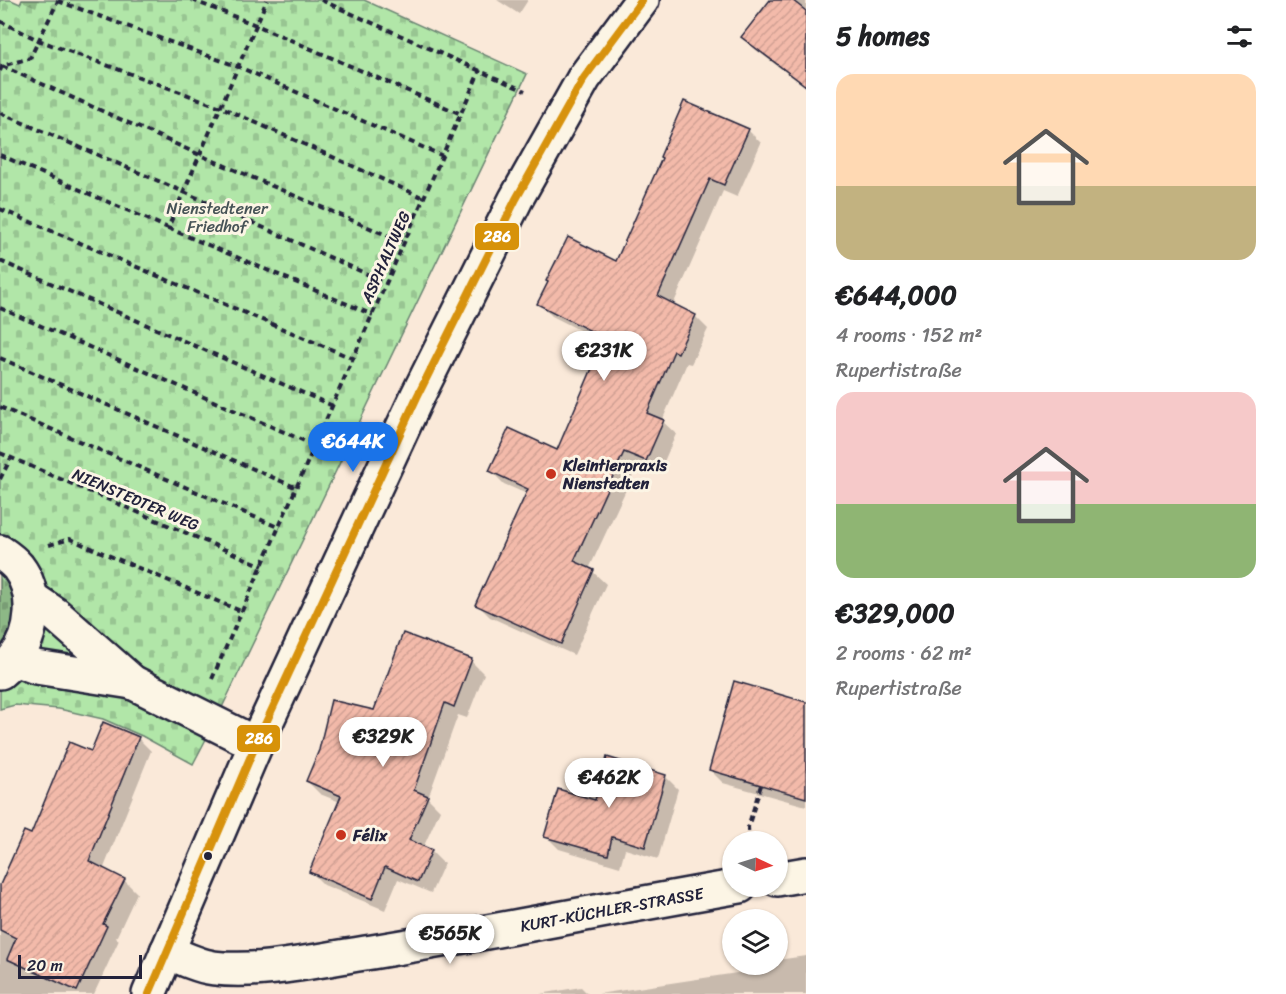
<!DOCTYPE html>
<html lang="en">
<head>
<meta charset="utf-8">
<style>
	:root { --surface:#fff; --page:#f2f2f2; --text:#202124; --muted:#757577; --accent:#1a73e8 }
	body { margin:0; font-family:Sriracha,sans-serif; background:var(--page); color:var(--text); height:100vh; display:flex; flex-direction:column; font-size:22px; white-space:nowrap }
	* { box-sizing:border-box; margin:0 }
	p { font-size:20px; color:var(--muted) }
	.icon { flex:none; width:33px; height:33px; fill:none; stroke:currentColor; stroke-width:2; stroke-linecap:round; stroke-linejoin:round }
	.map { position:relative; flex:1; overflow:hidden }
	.drawer { display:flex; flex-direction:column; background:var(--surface); width:480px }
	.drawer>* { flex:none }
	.needle { width:39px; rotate:94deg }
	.fabs { position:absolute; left:722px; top:831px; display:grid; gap:12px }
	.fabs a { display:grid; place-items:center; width:66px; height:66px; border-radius:50%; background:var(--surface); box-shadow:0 2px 4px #0004; font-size:30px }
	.scale { position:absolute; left:18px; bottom:15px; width:124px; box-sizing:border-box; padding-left:6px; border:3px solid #22223b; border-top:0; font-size:16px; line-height:21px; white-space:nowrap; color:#22223b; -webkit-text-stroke:4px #fcf5e5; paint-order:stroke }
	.price { position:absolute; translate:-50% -51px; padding:0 14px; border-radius:21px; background:#fff; color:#222; font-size:20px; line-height:39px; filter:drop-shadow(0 2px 3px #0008) }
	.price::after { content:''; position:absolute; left:50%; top:36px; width:18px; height:14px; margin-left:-9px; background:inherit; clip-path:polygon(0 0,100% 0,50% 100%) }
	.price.selected { background:var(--accent); color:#fff }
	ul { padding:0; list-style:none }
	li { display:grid; align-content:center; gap:12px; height:318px; padding:0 30px }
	li span { display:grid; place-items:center; height:186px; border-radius:18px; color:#555 }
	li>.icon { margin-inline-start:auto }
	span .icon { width:108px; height:108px; fill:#fffc; stroke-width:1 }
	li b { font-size:26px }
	h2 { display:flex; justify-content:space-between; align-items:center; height:72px; padding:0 30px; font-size:26px }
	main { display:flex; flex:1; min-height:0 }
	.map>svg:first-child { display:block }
	.cemetery { fill:url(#cemetery-stones); stroke:#6a8472; stroke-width:1.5 }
	.shadow { fill:#0003 }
	.building { fill:url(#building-hatch); stroke:#22223b; stroke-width:1.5 }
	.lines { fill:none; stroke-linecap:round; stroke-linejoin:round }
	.minor-casing { stroke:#22223b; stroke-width:38 }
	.path { stroke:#22223b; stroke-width:4; stroke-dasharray:6 4.5; stroke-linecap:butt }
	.minor { stroke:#fcf5e5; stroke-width:33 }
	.bus-1-casing { stroke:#fcf5e5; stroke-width:12 }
	.bus-1 { stroke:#d79209; stroke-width:8 }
	.poi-dot { fill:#c8321e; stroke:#fcf5e5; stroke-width:2 }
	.bus-dot { fill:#22223b; stroke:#fcf5e5; stroke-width:2 }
	.labels { text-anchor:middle; stroke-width:6; stroke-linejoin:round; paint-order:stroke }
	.park-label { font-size:16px; fill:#465356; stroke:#fcf5e5 }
	.street-label { font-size:16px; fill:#22223b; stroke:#fcf5e5 }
	.poi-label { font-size:16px; font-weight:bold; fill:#22223b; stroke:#fcf5e5; text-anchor:start }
	.line-badge { stroke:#fcf5e5; stroke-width:2 }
	.badge-label { font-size:16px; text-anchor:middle; font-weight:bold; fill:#fff }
</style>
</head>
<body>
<main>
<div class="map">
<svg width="806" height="994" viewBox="0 0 806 994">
	<defs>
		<pattern id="cemetery-stones" width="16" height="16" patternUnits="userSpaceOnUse" patternTransform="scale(1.5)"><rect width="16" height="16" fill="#b1e6a8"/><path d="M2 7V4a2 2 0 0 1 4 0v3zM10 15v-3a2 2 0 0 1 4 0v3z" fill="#98c592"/></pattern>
		<pattern id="building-hatch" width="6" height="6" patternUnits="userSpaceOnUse" patternTransform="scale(1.5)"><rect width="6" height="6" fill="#f3baaa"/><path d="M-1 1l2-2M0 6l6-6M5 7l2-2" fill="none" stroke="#d0a093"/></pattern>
	</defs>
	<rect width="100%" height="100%" fill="#fae9d9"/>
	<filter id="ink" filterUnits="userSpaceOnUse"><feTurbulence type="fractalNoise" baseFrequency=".0167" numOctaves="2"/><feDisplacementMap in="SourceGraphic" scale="12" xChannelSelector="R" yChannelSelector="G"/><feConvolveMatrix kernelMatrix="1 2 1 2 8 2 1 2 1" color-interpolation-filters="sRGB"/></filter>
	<g filter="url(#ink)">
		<path class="cemetery" d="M 0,0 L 11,0 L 20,4 L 22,0 L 364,0 L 527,74 L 215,722 L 193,764 L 142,736 L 103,719 L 59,709 L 15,705 L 0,709 Z"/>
		<g class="shadow">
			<path d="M 20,0 L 39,0 L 36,7 Z"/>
			<path d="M 497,0 L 528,0 L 519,14 Z"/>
			<path d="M 772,0 L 806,0 L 806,87 L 756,50 L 743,37 Z"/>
			<path d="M 748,130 L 761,143 L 737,197 L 723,191 L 673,305 L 695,316 L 708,329 L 691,364 L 687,363 L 662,421 L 676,434 L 659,473 L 638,464 L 589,569 L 593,572 L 606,584 L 574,655 L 490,617 L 477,604 L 527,494 L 504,484 L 491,471 L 557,452 L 605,343 L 552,316 L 539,303 L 617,263 Z"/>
			<path d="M 0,578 L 21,598 L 0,677 Z"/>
			<path d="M 471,661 L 484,674 L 467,718 L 458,715 L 428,798 L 440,810 L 423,848 L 431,851 L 444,864 L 431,893 L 398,879 L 385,910 L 324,885 L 311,872 L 340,802 L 320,794 L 307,781 L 375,712 Z"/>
			<path d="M 806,703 L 806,806 L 723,783 L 710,770 Z"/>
			<path d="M 138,738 L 151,751 L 103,870 L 124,880 L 137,893 L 116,938 L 119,940 L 94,994 L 0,994 L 0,889 L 32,836 L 92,753 Z"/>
			<path d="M 665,776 L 678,789 L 658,859 L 625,849 L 620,867 L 559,849 L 546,836 L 596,801 Z"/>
			<path d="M 806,956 L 806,994 L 598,994 L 770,968 L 769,964 L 777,964 L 777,960 Z"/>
			<path d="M 581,987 L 588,994 L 540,994 Z"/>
		</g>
		<g class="building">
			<path d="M 770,0 L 792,0 L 806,11 L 806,86 L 741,37 Z"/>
			<path d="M 684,101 L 749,129 L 724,185 L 710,179 L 658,296 L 696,315 L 678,353 L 674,351 L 647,413 L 664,420 L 646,461 L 624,452 L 574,561 L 594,570 L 561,644 L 475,605 L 528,489 L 489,471 L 509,428 L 557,450 L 605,338 L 537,304 L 548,282 L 546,281 L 568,237 L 616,261 L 662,158 L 660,157 Z"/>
			<path d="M 403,633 L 472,659 L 454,707 L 445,703 L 414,790 L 428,796 L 409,840 L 432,850 L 418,882 L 385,867 L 372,899 L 309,872 L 341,796 L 306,781 L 319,750 L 331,700 L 374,710 Z"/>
			<path d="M 734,681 L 806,702 L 806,798 L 709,770 Z"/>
			<path d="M 103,722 L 139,737 L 89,861 L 125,879 L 103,924 L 107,926 L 77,991 L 7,959 L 16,938 L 0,930 L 0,885 L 24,831 L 31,834 L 69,742 L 91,751 Z"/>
			<path d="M 607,757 L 666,775 L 645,847 L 612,837 L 608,855 L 544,837 L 558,789 L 595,800 Z"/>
		</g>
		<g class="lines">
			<g class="minor-casing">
				<g id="minor">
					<path d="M 0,552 C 6,556 13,561 18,567 C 38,593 34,635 14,659 C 10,664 4,668 0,672"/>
					<path d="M 31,598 L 56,615 L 132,682 L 256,744"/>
					<path d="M 14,659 L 36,667 L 132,682"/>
					<path d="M 777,879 L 806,874"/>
					<path id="s1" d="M 167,951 C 182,958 198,966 214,968 C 263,974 323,959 372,952 C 495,932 617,907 740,886"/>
					<path d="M 149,994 L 256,744 L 417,397 L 516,199 L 584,78 L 642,0"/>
				</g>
			</g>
			<g class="path">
				<path d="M 192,0 L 256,25 L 461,114"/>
				<path d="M 321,0 L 525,91"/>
				<path d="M 58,1 L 239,67 L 443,156"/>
				<path d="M 0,21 L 38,40 L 221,107 L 424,198"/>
				<path d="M 2,66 L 200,155 L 405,243"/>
				<path d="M 0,71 L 2,66 L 30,58 L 58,1"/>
				<path d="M 0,113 L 184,192 L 387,283"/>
				<path d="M 0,155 L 168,228 L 267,0"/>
				<path d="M 0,209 L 354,359"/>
				<path d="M 168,228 L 373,315"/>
				<path d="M 0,261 L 333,406"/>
				<path d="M 0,308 L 316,446"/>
				<path d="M 0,358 L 297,488"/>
				<path d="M 0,407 L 280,528"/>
				<path d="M 0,453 L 263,566"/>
				<path d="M 0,479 L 11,458"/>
				<path d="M 49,545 L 70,539 L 243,612"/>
				<path d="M 212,679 L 480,70"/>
				<path d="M 749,842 L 748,827 L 761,785"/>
			</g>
			<use href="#minor" class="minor"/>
			<g class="bus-1-casing">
				<path id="bus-1" d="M 149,994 L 256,744 L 417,397 L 516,199 L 584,78 L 642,0"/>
			</g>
			<use href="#bus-1" class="bus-1"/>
		</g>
	</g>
	<g class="poi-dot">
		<circle cx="551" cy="474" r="6"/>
		<circle cx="341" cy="835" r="6"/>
	</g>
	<circle class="bus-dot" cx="208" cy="856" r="5"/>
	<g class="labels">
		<g class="park-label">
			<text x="217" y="214">Nienstedtener<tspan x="217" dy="18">Friedhof</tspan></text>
		</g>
		<g class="street-label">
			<text transform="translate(385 257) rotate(-66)" y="6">ASPHALTWEG</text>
			<text transform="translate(136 499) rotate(23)" y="6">NIENSTEDTER WEG</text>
			<text dy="6" stroke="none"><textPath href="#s1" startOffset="453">KURT-KÜCHLER-STRASSE</textPath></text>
		</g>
		<g class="poi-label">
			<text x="563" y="471">Kleintierpraxis<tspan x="563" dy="18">Nienstedten</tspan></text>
			<text x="353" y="841">Félix</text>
		</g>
	</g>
	<g class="line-badge">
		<rect x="474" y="222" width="46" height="29" rx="6" fill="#d79209"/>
		<rect x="236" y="724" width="45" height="29" rx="6" fill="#d79209"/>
	</g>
	<g class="badge-label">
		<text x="497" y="242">286</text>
		<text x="259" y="744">286</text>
	</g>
</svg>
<div class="fabs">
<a><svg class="needle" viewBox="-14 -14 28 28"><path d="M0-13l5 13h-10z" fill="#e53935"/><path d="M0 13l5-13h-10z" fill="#757577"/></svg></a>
<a><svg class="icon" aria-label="layers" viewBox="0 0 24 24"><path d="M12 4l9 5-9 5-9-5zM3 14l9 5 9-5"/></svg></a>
</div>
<div class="scale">20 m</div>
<b class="price" style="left:604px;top:382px">€231K</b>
<b class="price selected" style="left:353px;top:473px">€644K</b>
<b class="price" style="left:383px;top:768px">€329K</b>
<b class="price" style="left:609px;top:809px">€462K</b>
<b class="price" style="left:450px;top:965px">€565K</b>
</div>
<section class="drawer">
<h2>5 homes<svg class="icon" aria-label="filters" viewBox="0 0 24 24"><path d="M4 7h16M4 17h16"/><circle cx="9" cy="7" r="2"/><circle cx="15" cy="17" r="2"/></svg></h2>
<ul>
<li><span style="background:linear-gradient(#ffd9b3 60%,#c2b280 0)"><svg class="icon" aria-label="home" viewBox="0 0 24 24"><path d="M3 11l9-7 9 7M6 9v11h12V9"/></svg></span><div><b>€644,000</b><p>4 rooms · 152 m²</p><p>Rupertistraße</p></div></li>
<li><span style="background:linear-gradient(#f6c9c9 60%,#8fb573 0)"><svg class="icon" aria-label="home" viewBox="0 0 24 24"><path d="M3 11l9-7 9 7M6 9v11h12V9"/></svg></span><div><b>€329,000</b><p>2 rooms · 62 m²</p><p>Rupertistraße</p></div></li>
</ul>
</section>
</main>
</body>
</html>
